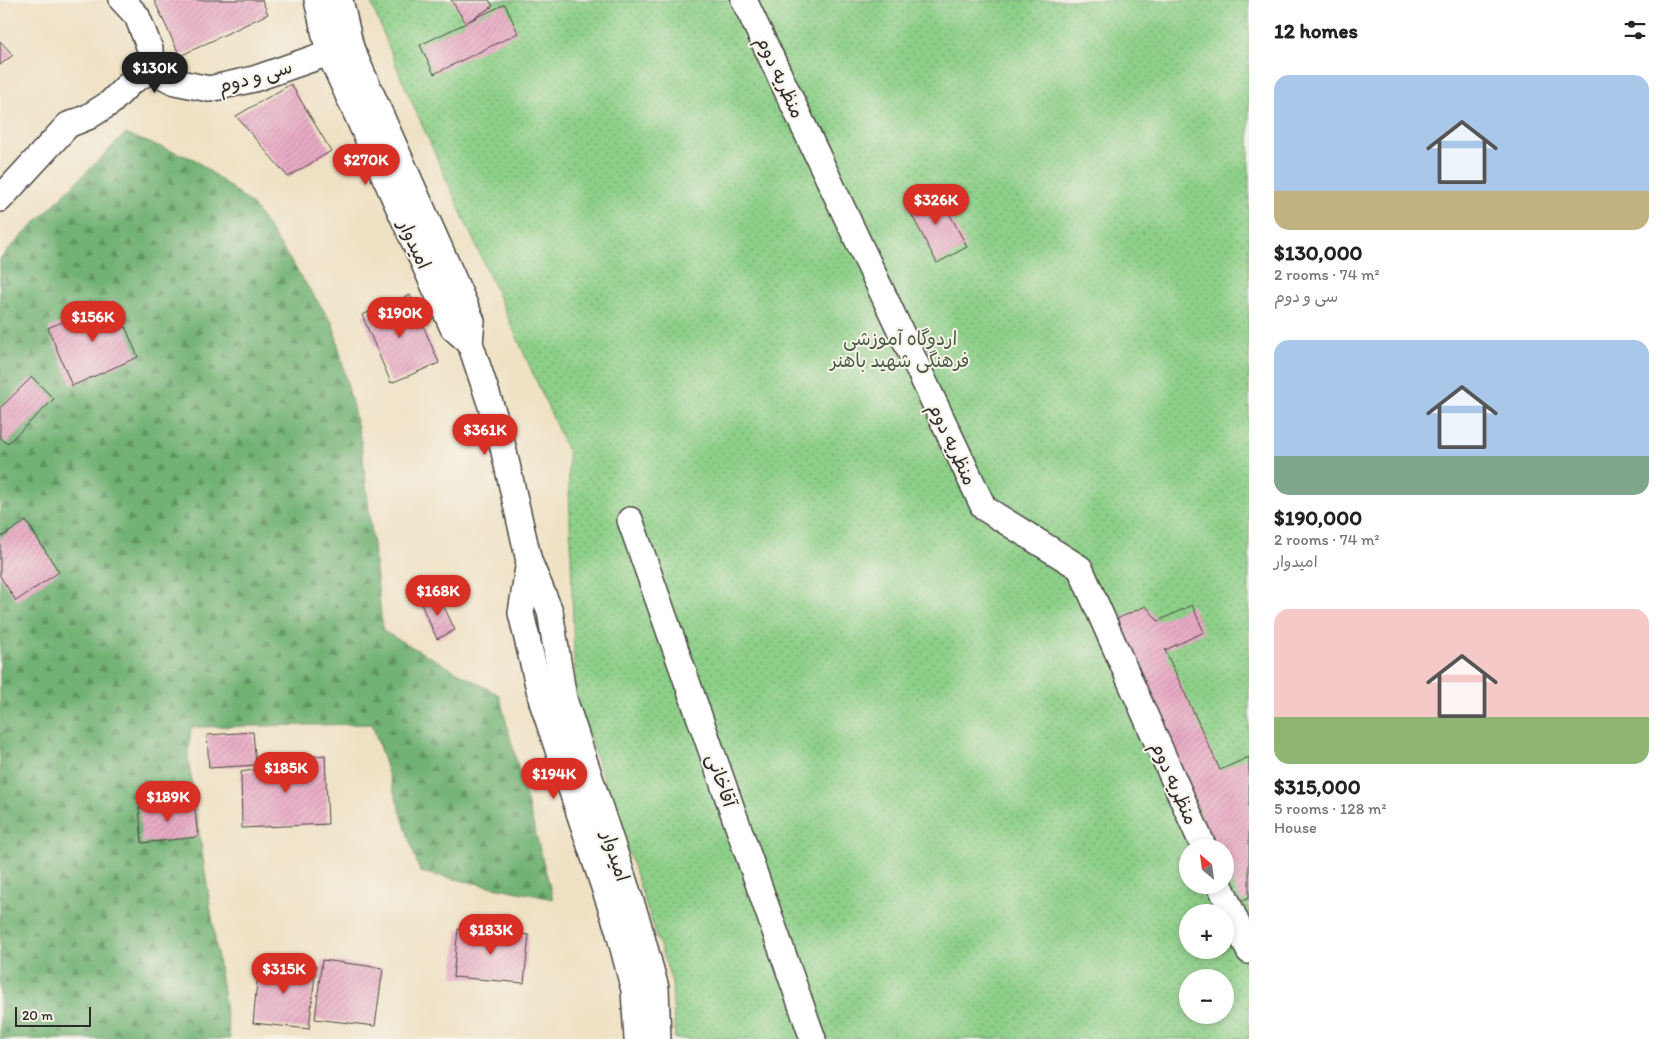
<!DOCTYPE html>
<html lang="en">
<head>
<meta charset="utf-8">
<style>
	:root { --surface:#fff; --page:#f6f6f6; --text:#222; --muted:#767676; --accent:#d93025 }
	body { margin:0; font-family:Itim,"Playpen Sans Arabic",sans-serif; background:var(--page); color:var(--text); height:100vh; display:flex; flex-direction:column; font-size:19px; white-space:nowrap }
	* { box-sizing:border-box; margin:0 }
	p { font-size:16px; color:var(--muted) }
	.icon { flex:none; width:28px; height:28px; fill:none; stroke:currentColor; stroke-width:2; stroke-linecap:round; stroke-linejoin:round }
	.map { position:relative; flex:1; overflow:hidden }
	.drawer { display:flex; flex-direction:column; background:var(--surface); width:425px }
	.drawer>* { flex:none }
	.needle { width:32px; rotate:331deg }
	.tools { position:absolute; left:1179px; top:839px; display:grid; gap:10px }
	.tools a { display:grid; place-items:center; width:55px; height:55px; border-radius:50%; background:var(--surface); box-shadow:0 2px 8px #0003; font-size:25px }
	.scale { position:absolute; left:15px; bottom:12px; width:76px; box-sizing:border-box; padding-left:5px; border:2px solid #2b2b2b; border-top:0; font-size:14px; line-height:18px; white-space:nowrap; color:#2b2b2b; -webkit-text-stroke:4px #f7f3e8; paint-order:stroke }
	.price { position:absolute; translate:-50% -42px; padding:0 11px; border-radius:18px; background:var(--accent); color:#fff; font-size:16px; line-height:32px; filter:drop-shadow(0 1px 2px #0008) }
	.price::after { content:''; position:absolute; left:50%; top:30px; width:15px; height:11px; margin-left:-8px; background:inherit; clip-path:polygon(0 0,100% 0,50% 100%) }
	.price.current { background:#222; color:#fff }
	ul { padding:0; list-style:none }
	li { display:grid; align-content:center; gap:10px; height:265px; padding:0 25px }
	li span { display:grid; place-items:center; height:155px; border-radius:15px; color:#555 }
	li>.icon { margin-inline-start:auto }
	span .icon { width:90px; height:90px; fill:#fffc; stroke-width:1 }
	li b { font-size:21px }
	h2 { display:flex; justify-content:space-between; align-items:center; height:60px; padding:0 25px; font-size:21px }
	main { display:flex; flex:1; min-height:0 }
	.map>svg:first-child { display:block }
	.forest { fill:url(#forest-firs); stroke:#4e6e50 }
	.garden { fill:url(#garden-dots); stroke:#5c7d5a; fill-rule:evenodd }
	.building { fill:url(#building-hatch) }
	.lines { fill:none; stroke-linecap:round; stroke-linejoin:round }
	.minor-casing { stroke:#484642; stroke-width:28 }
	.minor { stroke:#fff; stroke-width:25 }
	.labels { text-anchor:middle; stroke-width:4; stroke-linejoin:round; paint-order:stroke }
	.street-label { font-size:19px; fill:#2b2b2b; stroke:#f7f3e8 }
	.park-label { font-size:19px; fill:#485c47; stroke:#f7f3e8 }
</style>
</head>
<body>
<main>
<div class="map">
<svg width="1249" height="1039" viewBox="0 0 1249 1039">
	<defs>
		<pattern id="forest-firs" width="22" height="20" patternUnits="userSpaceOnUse" patternTransform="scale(1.25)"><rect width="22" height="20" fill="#72b274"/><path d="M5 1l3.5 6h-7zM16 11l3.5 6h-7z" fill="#5e915f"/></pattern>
		<pattern id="garden-dots" width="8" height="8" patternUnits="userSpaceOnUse" patternTransform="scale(1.25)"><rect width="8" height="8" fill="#8dcf88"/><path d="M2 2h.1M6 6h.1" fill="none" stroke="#73a86f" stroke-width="1.8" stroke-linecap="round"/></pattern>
		<pattern id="building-hatch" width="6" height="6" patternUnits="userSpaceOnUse" patternTransform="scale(1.25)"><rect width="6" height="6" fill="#e8aac4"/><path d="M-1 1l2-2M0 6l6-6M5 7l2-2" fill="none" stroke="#c792a9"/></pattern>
	</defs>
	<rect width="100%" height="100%" fill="#f7f3e8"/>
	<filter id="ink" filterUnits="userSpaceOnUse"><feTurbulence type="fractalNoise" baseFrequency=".02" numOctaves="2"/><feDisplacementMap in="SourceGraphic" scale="10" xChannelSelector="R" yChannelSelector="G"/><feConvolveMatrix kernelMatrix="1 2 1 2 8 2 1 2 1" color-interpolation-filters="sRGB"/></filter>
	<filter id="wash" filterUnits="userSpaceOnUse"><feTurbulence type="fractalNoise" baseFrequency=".0096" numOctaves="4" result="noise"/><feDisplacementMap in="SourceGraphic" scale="20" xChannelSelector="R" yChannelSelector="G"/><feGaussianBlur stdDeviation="1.12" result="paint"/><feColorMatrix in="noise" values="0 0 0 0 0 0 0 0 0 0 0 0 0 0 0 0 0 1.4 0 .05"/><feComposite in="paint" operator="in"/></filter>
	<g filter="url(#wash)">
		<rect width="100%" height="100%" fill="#efe1c4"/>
		<path class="forest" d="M 125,134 L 194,159 L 253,205 L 333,324 L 361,441 L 383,631 L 499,695 L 553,899 L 420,872 L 372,724 L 191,727 L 188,757 L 230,1039 L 0,1039 L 0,258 Z"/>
		<path class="garden" d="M 370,0 L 1249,0 L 1249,1039 L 675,1039 L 672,982 L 575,694 L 568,452 L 402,80 ZM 1188,848 L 1225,848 L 1225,885 L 1188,885 ZM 1188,912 L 1225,912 L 1225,950 L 1188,950 ZM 1188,978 L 1225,978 L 1225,1015 L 1188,1015 Z"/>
		<g id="blocks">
			<g class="building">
				<path d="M 154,0 L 262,0 L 268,14 L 180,56 Z"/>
				<path d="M 451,0 L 489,0 L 493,6 L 467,22 L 505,4 L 518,33 L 434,74 L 420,45 L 466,23 Z"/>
				<path d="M 0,41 L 13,55 L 0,65 Z"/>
				<path d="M 291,84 L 331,151 L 288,177 L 236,116 Z"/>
				<path d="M 936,188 L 967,247 L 937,263 L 906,204 Z"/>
				<path d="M 410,295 L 439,363 L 391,383 L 362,315 Z"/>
				<path d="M 114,300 L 138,357 L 72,386 L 48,328 Z"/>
				<path d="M 32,377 L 54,399 L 7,444 L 0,437 L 0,408 Z"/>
				<path d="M 26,521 L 59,572 L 16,601 L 0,576 L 0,538 Z"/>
				<path d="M 439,596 L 455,630 L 437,639 L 421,604 Z"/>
				<path d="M 1192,605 L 1204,632 L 1165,650 L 1220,770 L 1249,757 L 1249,898 L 1241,902 L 1225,868 L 1225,848 L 1216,848 L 1112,621 L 1146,606 L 1158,621 Z"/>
				<path d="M 253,732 L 256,765 L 209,768 L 207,735 Z"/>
				<path d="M 325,755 L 328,824 L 242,828 L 241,772 L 267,768 L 271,761 Z"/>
				<path d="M 194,803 L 198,837 L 142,843 L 139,808 Z"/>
				<path d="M 458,929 L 529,935 L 524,983 L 453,977 Z"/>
				<path d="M 322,960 L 383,968 L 375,1026 L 315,1019 Z"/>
				<path d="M 259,961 L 316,966 L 309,1029 L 253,1023 Z"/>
			</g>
		</g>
	</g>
	<g filter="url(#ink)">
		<use href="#blocks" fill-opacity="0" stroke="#484642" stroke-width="1"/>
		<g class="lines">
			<g class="minor-casing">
				<g id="minor">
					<path d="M 122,0 L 137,16 L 150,49 L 151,70"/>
					<path d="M 317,0 L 329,53 L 453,328 L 470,343"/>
					<path d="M 340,0 L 351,48 L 472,321 L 470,343 L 499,430 L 529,561 L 550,611 L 564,699 L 638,923 L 656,988 L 658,1039"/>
					<path d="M 744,0 L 984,508 L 1080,568 L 1204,848"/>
					<path d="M 0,199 L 68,125 L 88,117 L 110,103 L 131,82 L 151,70 L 175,82 L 209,89 L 254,79 L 329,53 L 351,48"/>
					<path d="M 630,520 L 813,1039"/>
					<path d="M 529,561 L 521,613 L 542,702 L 618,929 L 634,990 L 637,1039"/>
					<path d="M 1220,885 L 1249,951"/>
				</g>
			</g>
			<use href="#minor" class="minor"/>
		</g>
	</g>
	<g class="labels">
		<g class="street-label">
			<text transform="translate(255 76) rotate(-16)" y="7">سی و دوم</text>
			<text transform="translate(781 77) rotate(65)" y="7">منظریه دوم</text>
			<text transform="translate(415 244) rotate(65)" y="7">امیدوار</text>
			<text transform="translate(953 444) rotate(65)" y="7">منظریه دوم</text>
			<text transform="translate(722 780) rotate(71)" y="7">آقاخانی</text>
			<text transform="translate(1175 783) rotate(66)" y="7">منظریه دوم</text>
			<text transform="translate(616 856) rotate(72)" y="7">امیدوار</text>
		</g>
		<g class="park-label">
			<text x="900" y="345">اردوگاه آموزشی<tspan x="900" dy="22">فرهنگی شهید باهنر</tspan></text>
		</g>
	</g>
</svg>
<div class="tools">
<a><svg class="needle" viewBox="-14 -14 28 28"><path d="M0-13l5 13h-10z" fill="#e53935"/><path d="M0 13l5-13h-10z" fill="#767676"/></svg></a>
<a>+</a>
<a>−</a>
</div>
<div class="scale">20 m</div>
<b class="price current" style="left:155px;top:94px">$130K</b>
<b class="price" style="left:366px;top:186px">$270K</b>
<b class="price" style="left:936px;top:226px">$326K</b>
<b class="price" style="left:400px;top:339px">$190K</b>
<b class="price" style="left:93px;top:343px">$156K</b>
<b class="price" style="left:485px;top:456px">$361K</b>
<b class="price" style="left:438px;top:617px">$168K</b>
<b class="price" style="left:286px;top:794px">$185K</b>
<b class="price" style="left:554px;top:800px">$194K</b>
<b class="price" style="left:168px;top:823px">$189K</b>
<b class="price" style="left:491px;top:956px">$183K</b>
<b class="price" style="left:284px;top:995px">$315K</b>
</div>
<section class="drawer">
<h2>12 homes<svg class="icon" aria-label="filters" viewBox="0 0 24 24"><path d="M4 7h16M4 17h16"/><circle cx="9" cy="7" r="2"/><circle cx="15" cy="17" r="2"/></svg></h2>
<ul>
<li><span style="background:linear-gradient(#a9c7e8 75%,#c2b280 0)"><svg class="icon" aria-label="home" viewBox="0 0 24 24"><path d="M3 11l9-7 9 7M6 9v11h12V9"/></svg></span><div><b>$130,000</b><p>2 rooms · 74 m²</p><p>سی و دوم</p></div></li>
<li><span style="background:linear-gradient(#a9c7e8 75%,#7fa58c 0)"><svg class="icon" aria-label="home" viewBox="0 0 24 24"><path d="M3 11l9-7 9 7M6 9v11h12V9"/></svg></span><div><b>$190,000</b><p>2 rooms · 74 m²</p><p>امیدوار</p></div></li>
<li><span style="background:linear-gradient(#f6c9c9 70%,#8fb573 0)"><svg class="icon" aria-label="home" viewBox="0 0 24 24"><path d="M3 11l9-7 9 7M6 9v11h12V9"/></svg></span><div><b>$315,000</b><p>5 rooms · 128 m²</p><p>House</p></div></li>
</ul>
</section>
</main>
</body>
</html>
